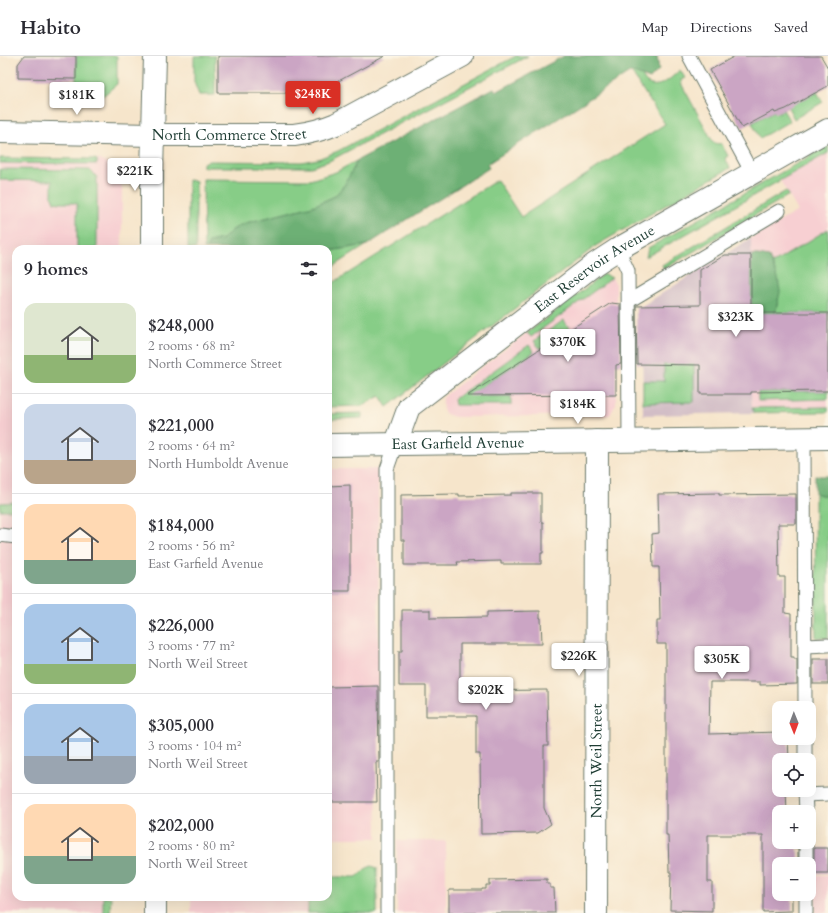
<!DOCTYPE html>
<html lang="en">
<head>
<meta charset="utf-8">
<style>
	:root { --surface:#fff; --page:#f2f2f3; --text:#2b2b33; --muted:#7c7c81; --line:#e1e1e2; --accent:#d93025 }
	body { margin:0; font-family:Cardo,serif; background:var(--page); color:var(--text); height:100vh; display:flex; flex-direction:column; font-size:15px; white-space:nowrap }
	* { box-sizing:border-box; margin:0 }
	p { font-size:13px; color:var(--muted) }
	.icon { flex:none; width:22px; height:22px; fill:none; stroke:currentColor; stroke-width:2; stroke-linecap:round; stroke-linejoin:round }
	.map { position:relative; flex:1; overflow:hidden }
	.panel { position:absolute; left:12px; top:189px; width:320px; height:656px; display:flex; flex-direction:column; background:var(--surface); border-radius:12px; box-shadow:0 4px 16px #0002 }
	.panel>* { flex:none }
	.needle { width:26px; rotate:179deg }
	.fabs { position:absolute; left:772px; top:645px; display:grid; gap:8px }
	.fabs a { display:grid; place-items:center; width:44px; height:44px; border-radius:8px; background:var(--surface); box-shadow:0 4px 16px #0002; font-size:20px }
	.price { position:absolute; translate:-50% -34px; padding:0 9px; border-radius:4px; background:#fff; color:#222; font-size:13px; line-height:26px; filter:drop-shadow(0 1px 2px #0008) }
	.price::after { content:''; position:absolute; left:50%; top:24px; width:12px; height:9px; margin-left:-6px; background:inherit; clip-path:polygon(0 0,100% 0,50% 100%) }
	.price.on { background:var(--accent); color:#fff }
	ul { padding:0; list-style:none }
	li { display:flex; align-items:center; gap:12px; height:100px; padding:0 12px }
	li+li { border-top:1px solid var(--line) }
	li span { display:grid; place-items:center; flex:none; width:112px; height:80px; border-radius:12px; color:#555 }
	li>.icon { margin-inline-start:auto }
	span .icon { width:48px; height:48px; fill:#fffc; stroke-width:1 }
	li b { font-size:17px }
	h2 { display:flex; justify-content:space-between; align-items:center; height:48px; padding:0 12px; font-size:17px }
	header { display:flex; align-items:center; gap:24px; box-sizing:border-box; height:56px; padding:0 20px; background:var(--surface); border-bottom:1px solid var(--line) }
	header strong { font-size:19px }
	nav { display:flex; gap:22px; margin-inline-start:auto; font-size:14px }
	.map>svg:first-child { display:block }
	.built { fill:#f7cfd2 }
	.industrial { fill:#d2bdc6 }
	.green { fill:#87cd87; stroke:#53855e }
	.forest { fill:#6db074; stroke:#467654 }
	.building { fill:#cba5c4 }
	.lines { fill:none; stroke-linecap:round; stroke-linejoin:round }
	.service-casing { stroke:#6a7869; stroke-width:15 }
	.minor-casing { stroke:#6a7869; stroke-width:24 }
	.tertiary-casing { stroke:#6a7869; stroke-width:24 }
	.service { stroke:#fff; stroke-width:13 }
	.minor { stroke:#fff; stroke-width:22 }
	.tertiary { stroke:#fff; stroke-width:22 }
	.labels { text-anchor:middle; stroke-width:3.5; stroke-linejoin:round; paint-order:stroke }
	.street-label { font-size:15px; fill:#1f3d34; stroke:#fcf5e5 }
</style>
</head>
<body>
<header>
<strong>Habito</strong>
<nav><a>Map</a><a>Directions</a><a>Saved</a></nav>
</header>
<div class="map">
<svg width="828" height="857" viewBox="0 0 828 857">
	<rect width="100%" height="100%" fill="#fcf5e5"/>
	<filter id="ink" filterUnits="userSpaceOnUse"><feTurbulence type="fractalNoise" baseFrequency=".025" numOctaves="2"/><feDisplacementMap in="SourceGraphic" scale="8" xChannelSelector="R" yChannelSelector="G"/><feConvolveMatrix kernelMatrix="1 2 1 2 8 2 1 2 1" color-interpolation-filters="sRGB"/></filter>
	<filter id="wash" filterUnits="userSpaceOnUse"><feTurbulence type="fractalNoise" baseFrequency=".012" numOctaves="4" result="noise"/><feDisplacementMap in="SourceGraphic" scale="16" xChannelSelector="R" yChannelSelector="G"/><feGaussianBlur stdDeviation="0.9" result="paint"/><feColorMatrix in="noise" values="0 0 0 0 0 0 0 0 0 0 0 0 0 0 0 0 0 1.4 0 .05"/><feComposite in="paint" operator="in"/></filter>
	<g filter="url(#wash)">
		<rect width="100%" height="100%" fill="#f6e5cb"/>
		<g class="built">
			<path d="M 828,90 L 828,356 L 754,357 L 752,352 L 751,338 L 751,182 L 798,155 L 777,119 Z"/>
			<path d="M 0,102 L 100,103 L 106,106 L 115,114 L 121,125 L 122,134 L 122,193 L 16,193 L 16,841 L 111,841 L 110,857 L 0,857 Z"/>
			<path d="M 604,218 L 612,222 L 616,228 L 616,348 L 610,359 L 455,361 L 446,358 L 443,354 L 442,345 L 443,342 L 448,337 Z"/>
			<path d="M 328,413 L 378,413 L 379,706 L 376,706 L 377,782 L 328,782 Z"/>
			<rect x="397" y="785" width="49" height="72"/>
			<path d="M 815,819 L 828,819 L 828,857 L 816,857 Z"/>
			<path d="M 377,823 L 377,857 L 191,857 L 191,841 L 328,841 Z"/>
		</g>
		<path class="industrial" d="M 751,182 L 751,338 L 752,352 L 754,357 L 643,359 L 642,250 Z"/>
		<g class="green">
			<path d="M 76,0 L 117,0 L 117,28 L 104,39 L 73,39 L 73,26 L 76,26 Z"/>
			<path d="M 194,0 L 215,0 L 215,39 L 199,39 L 194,26 Z"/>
			<path d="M 516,0 L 528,0 L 329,105 L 311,111 L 203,111 L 203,107 L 209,105 L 301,106 L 318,103 L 338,95 Z"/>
			<path d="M 680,14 L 685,22 L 681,24 L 682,29 L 713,86 L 718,88 L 721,87 L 728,100 L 725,102 L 730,112 L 597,189 L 387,351 L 380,340 L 362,350 L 328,351 L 328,230 L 497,124 L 521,161 L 665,68 L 631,16 C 634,17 639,17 641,19 C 643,21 644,25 647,27 C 659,35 672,21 680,14 Z"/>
			<path d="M 817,36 L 823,46 L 794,63 L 788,51 Z"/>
			<path d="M 783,54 L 790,65 L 760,82 L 752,67 L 774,55 L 776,58 Z"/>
			<path d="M 828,90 L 828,97 L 646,201 L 648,192 Z"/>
			<path d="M 0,102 L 94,103 L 97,104 L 97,108 L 0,107 Z"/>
			<path d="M 358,104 L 345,128 L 335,140 L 313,150 L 242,168 L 231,175 L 223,183 L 209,186 L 207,193 L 204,193 L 203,123 L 310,124 L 336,116 Z"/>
			<path d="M 0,113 L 90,114 L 97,121 L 97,193 L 77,193 L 77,147 L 61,147 L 54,146 L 52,141 L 52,125 L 0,124 Z"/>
			<path d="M 188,124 L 196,125 L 196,193 L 188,193 Z"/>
			<path d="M 786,135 L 789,139 L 664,213 L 662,209 Z"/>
			<path d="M 828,173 L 828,257 L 775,257 C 781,237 780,227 772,208 Z"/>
			<path d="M 367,189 L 328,214 L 328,195 Z"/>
			<path d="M 604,218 L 612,222 L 531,281 L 527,277 Z"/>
			<path d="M 564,264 L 570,274 L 540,293 L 534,285 Z"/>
			<path d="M 529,289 L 534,296 L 486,328 L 486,340 L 511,340 L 511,349 L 455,349 L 454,343 Z"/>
			<path d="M 694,304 L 694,346 L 643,347 L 643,325 L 664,325 L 664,308 Z"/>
			<path d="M 828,335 L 828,343 L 758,345 L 758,336 Z"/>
			<path d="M 828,351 L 828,356 L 754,357 L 752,352 Z"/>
			<path d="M 362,357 L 362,362 L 335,363 L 328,366 L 328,358 Z"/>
			<path d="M 815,437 L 828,441 L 828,582 L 816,582 Z"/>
			<path d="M 16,446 L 16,454 L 0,454 L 0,447 Z"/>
			<path d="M 372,810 L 377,812 L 377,857 L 308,857 L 308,841 L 328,841 L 328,821 L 356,821 C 363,818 360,814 372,810 Z"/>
			<path d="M 103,841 L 111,841 L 110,857 L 103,857 Z"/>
		</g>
		<g class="forest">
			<path d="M 564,0 L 657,0 L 659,14 L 650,23 L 631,16 L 487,108 L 489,112 L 367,189 L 328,195 L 328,193 L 207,193 L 209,186 L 223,183 L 231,175 L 242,168 L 313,150 L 335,140 L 345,128 L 358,104 L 494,32 L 496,36 Z"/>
			<path d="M 751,199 L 758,199 L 769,201 L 778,222 L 780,236 L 775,257 L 751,325 Z"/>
			<path d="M 815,420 L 828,420 L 828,441 L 815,437 Z"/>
		</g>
		<g id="blocks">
			<g class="building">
				<path d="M 24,0 L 76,0 L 76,23 L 18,22 L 18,8 Z"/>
				<path d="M 218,0 L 385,0 L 331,29 L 303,28 L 304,37 L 218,37 Z"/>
				<path d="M 735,0 L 821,0 L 828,12 L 828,30 L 786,53 L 775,57 L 774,55 L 742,72 L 710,14 Z"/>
				<path d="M 725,199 L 751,199 L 751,257 L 828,257 L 828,335 L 751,336 L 751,338 L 700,338 L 700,309 L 637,308 L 636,250 L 700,249 L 700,214 Z"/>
				<path d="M 611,247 L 620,248 L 621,308 L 616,309 L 616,339 L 467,340 Z"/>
				<path d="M 350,429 L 350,535 L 328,535 L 328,430 Z"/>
				<path d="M 511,437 L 541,437 L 541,466 L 543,466 L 543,497 L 541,497 L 541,508 L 501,508 L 501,505 L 457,506 L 458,509 L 404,509 L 404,484 L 401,484 L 401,439 L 459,438 L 459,440 L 511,439 Z"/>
				<path d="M 719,437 L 719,439 L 796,438 L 796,468 L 778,468 L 779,521 L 785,521 L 785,557 L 791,558 L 791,601 L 794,601 L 794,603 L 797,603 L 797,628 L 760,629 L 760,626 L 710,626 L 709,678 L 779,676 L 779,682 L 788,682 L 789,704 L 779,704 L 779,734 L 786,734 L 787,756 L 779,756 L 779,786 L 791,786 L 791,792 L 798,792 L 798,808 L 779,808 L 779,838 L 792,838 L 792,855 L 763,856 L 763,779 L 708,779 L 708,826 L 712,826 L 712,855 L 670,854 L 671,816 L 669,816 L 668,779 L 666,779 L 666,588 L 657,588 L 657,564 L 660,564 L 659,511 L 653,511 L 652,478 L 659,477 L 658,438 Z"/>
				<path d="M 402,554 L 430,554 L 430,562 L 487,561 L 487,556 L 540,555 L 540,562 L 541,562 L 542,588 L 460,588 L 460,635 L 547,634 L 548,690 L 544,690 L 544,752 L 551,768 L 538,777 L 481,778 L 480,698 L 476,698 L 476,660 L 426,660 L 426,630 L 399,630 L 399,595 L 402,595 Z"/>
				<rect x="813" y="603" width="15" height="25"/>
				<path d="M 378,630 L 379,706 L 376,706 L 377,746 L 328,746 L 328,631 Z"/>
				<path d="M 814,792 L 828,792 L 828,817 L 809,817 L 814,808 Z"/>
				<path d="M 547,823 L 547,828 L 550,828 L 550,832 L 554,832 L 555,857 L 449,857 L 449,834 L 482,834 L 482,833 L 486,833 L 486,829 L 490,829 L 490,824 Z"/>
			</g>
		</g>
	</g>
	<g filter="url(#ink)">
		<use href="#blocks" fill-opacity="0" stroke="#6a7869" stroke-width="1"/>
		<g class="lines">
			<g class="service-casing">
				<g id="service">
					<path d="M 689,0 L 752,117"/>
					<path d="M 618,193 L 628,215 L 629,385"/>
					<path d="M 629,245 L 779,155"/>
					<path d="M 804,383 L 805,652"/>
					<path d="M 0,479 L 16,481"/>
					<path d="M 806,590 L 828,589"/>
					<path d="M 805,704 L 805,682"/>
					<path d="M 805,734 L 806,756"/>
					<path d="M 805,739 L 828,738"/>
					<path d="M 806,786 L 806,808"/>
					<path d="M 806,838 L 806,857"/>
					<path d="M 387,857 L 387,413 L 396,387"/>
				</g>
			</g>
			<g class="minor-casing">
				<g id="minor">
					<path id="s1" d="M 0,76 L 153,79 L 294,79 C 309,77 322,74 336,68 L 462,0"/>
					<path id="s2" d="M 396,387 L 409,351 L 595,208 L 618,193 L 828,74"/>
					<path id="s3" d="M 328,389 L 828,382"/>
					<path id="s4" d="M 596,857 L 597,385"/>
				</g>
			</g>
			<g class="tertiary-casing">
				<g id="tertiary">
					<path d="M 152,193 L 152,117 L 155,0"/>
					<path d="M 155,841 L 155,857"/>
				</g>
			</g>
			<use href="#service" class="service"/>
			<use href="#minor" class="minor"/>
			<use href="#tertiary" class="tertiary"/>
		</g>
	</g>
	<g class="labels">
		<g class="street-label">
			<text dy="5" stroke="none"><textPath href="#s1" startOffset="229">North Commerce Street</textPath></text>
			<text dy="5" stroke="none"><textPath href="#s2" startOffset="270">East Reservoir Avenue</textPath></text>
			<text dy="5" stroke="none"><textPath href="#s3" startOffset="130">East Garfield Avenue</textPath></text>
			<text dy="5" stroke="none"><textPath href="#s4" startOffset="152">North Weil Street</textPath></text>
		</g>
	</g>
</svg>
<div class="fabs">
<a><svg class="needle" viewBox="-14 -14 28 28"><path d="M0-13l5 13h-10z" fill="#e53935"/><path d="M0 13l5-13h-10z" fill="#7c7c81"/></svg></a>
<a><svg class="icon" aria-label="locate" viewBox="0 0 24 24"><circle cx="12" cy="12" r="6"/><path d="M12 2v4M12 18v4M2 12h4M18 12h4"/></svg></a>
<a>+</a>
<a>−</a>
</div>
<b class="price on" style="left:313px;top:59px">$248K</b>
<b class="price" style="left:77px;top:60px">$181K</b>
<b class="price" style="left:135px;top:136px">$221K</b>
<b class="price" style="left:736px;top:282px">$323K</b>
<b class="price" style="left:568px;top:307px">$370K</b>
<b class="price" style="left:578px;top:369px">$184K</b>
<b class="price" style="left:579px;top:621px">$226K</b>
<b class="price" style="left:722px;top:624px">$305K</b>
<b class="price" style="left:486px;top:655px">$202K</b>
<section class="panel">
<h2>9 homes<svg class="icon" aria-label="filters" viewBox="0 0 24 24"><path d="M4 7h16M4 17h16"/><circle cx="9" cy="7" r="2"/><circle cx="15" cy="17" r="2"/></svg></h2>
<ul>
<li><span style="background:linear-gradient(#dfe7d0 65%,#8fb573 0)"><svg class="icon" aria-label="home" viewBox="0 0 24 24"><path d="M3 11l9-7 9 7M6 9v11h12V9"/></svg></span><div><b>$248,000</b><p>2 rooms · 68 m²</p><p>North Commerce Street</p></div></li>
<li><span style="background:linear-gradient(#c9d6e8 70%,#b9a48a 0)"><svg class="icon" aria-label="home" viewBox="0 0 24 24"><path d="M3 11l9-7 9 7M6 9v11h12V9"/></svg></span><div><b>$221,000</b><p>2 rooms · 64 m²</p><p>North Humboldt Avenue</p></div></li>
<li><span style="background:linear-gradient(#ffd9b3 70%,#7fa58c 0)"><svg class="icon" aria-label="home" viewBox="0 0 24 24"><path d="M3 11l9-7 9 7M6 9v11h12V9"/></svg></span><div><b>$184,000</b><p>2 rooms · 56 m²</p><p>East Garfield Avenue</p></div></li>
<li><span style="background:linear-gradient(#a9c7e8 75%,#8fb573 0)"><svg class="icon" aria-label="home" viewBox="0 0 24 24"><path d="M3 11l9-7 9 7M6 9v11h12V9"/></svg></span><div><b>$226,000</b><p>3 rooms · 77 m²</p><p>North Weil Street</p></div></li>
<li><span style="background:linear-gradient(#a9c7e8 65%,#9aa5b1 0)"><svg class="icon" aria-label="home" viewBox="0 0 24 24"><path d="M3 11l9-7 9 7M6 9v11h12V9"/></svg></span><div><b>$305,000</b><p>3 rooms · 104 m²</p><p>North Weil Street</p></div></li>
<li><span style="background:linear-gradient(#ffd9b3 65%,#7fa58c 0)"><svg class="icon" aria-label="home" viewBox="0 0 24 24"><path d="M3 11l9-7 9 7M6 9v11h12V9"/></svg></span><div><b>$202,000</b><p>2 rooms · 80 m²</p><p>North Weil Street</p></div></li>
</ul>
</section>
</div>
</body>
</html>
